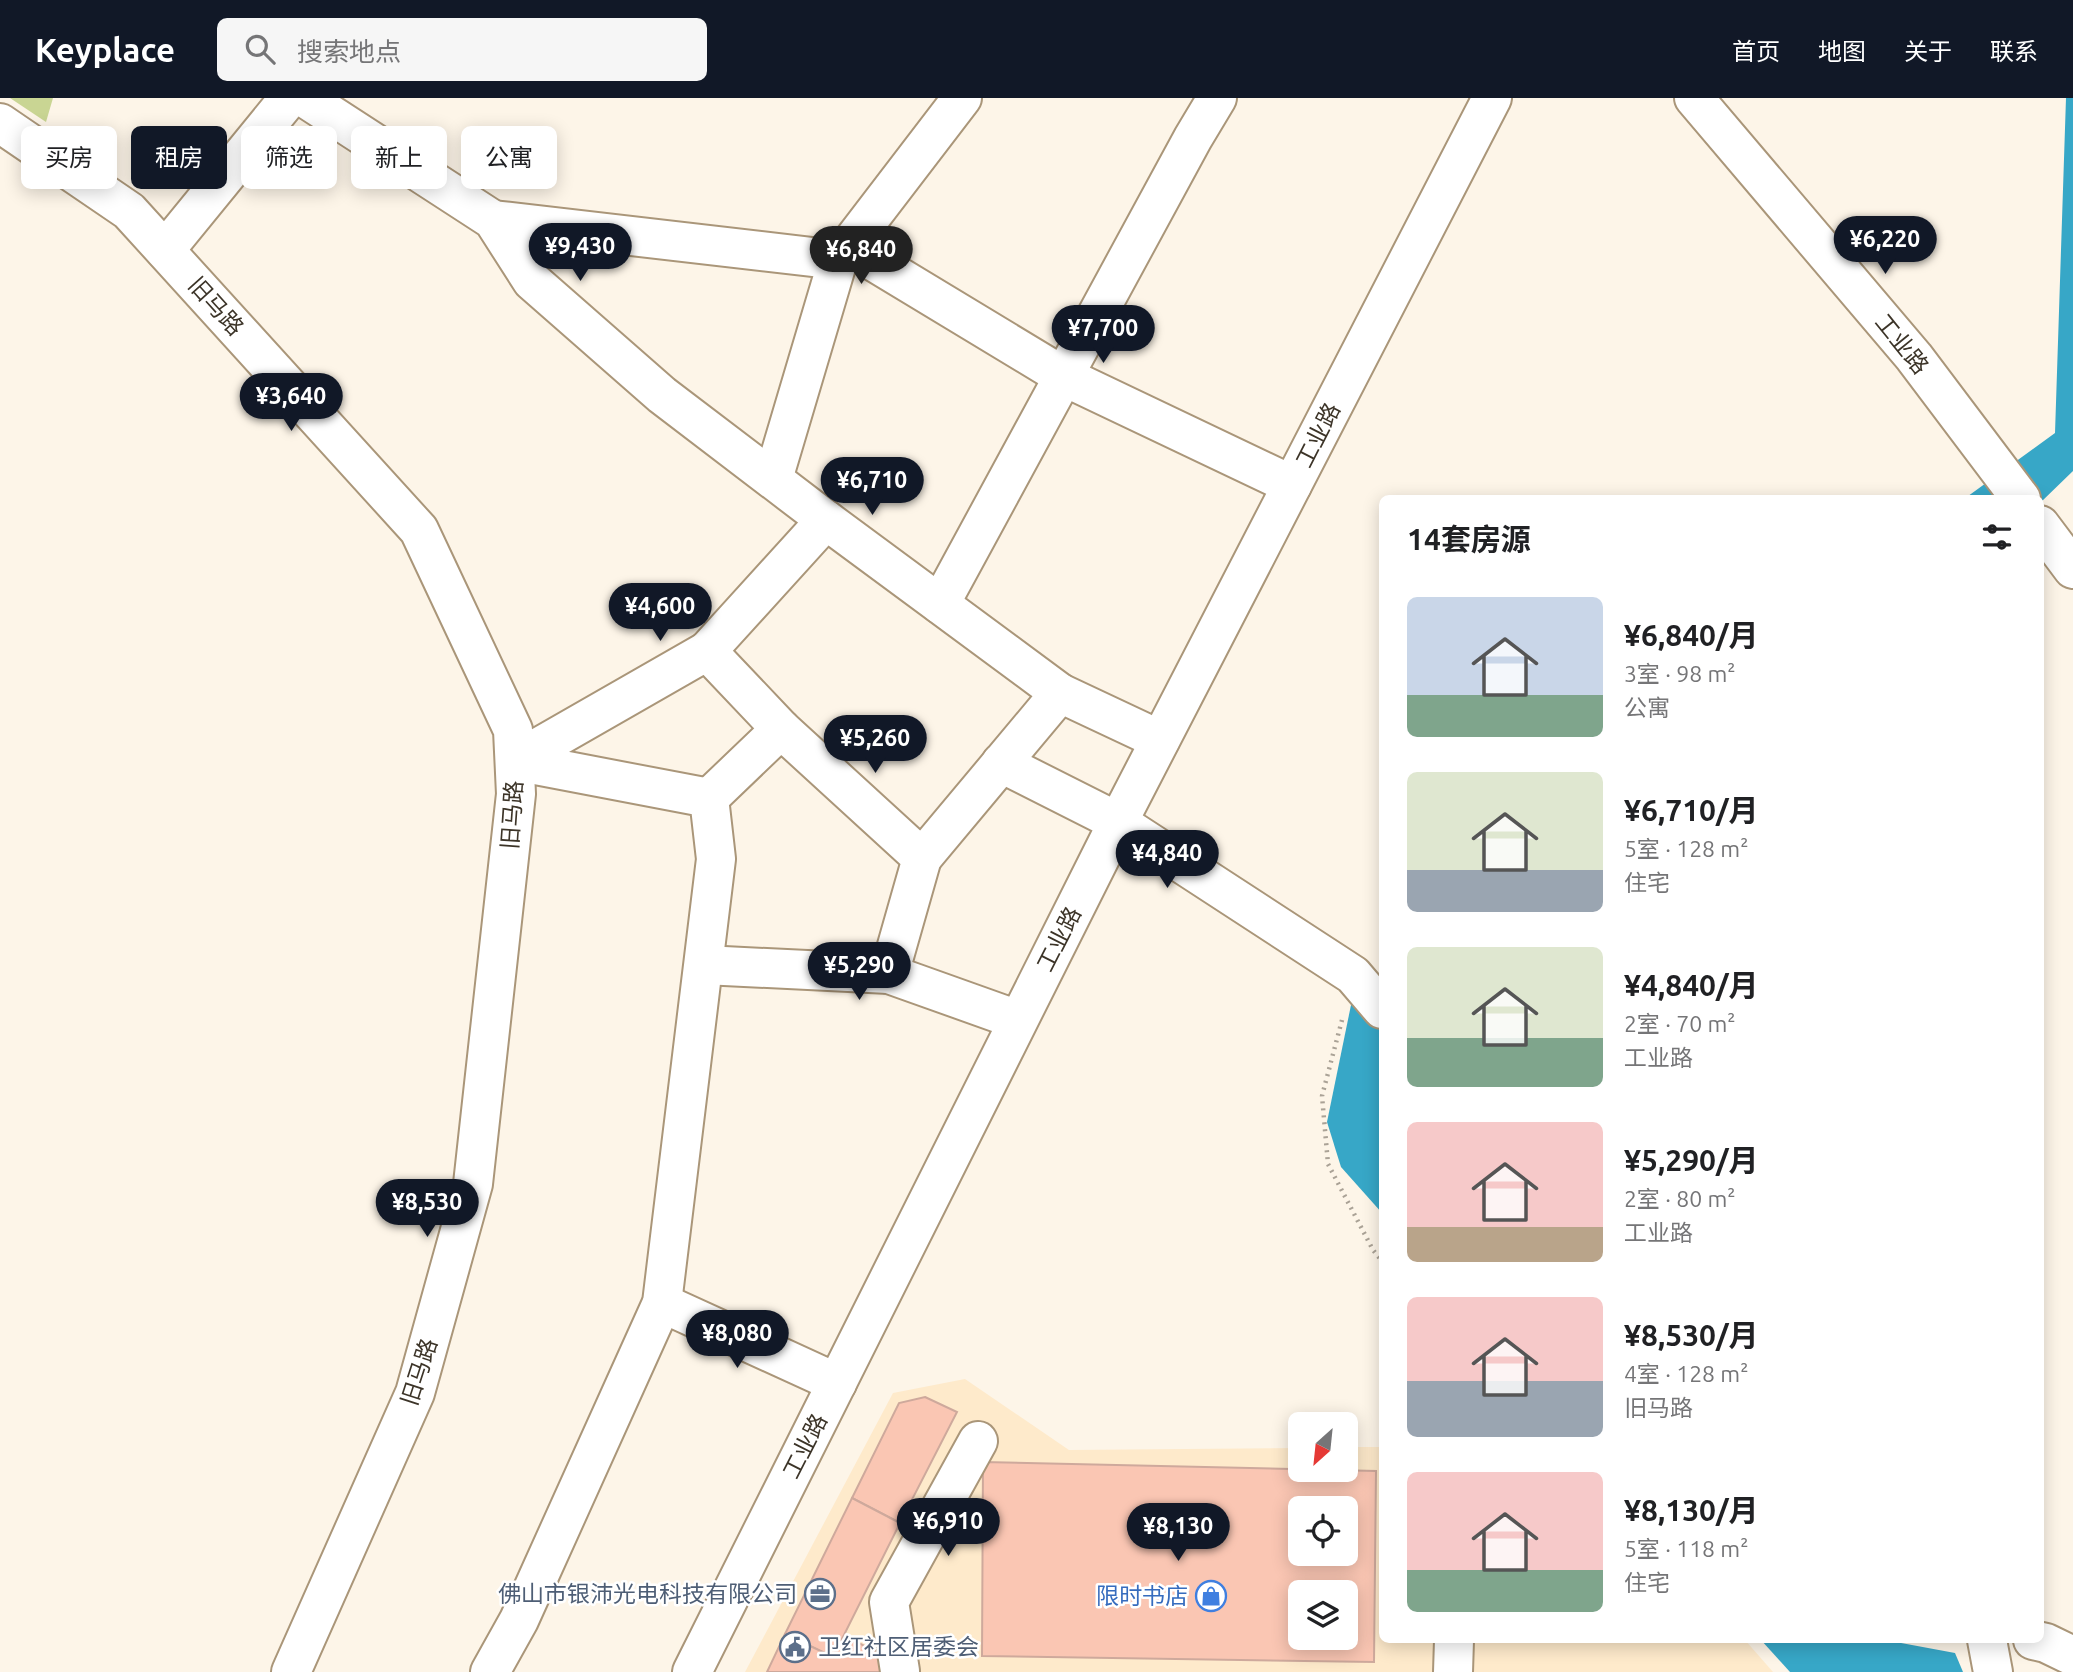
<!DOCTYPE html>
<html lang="zh">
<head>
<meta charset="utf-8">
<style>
	:root { --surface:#fff; --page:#f6f6f6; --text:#202124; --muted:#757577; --accent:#111827 }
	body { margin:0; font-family:Ubuntu,"Noto Sans SC",sans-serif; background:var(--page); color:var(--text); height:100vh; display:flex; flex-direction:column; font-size:26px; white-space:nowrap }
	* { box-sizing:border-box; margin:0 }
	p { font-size:23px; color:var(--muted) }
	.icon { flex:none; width:38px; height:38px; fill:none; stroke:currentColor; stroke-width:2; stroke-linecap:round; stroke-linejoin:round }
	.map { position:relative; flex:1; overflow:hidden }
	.sheet { position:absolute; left:1379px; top:397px; width:665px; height:1148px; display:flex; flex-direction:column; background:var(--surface); border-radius:10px; box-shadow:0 4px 18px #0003 }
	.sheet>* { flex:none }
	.hud { position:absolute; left:21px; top:28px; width:665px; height:63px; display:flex; gap:14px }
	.needle { width:46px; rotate:207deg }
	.fabs { position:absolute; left:1288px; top:1314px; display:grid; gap:14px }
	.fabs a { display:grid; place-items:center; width:70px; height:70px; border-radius:10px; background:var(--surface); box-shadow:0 4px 18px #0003; font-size:35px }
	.price { position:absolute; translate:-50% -60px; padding:0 16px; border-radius:24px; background:var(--accent); color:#fff; font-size:23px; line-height:46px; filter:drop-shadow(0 2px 4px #0008) }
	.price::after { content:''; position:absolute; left:50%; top:42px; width:21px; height:16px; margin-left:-10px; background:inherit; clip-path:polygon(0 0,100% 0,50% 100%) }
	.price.active { background:#222; color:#fff }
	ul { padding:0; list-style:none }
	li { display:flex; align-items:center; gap:21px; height:175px; padding:0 28px }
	li span { display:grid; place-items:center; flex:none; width:196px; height:140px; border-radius:10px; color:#555 }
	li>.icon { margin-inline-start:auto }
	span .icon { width:84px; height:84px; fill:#fffc; stroke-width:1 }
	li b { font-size:30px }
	h2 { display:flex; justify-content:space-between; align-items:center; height:84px; padding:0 28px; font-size:30px }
	.tag { padding:0 24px; border-radius:10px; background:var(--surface); box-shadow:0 4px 18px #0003; font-size:24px; line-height:63px }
	.tag.active { background:var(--accent); color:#fff }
	header { display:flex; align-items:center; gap:42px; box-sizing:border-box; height:98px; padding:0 35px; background:var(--accent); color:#fff }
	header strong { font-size:33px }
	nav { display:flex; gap:38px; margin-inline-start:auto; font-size:24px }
	.search { width:490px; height:63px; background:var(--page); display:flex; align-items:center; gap:18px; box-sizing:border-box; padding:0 24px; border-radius:10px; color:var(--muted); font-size:26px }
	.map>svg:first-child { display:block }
	.built { fill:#feeacb; fill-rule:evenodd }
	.green { fill:#c9d593 }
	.water { fill:#37a7c7 }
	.building { fill:#fac6b3; stroke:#cea99c; stroke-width:2; fill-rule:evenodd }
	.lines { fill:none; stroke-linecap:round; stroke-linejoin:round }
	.minor-casing { stroke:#aa9679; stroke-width:42 }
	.path { stroke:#aaa296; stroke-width:4.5; stroke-dasharray:2 5; stroke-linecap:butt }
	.minor { stroke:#fff; stroke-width:38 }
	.labels { text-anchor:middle; stroke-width:5; stroke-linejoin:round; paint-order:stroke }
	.street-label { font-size:23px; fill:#3c3428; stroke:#fff }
	.service-label { font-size:23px; fill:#4e5e75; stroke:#fff; text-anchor:end }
	.shop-label { font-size:23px; fill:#366cbe; stroke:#fff; text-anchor:end }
</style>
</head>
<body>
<header>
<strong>Keyplace</strong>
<div class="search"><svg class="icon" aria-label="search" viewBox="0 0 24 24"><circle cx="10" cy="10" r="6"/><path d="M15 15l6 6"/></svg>搜索地点</div>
<nav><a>首页</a><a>地图</a><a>关于</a><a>联系</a></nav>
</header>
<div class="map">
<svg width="2073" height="1574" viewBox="0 0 2073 1574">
	<rect width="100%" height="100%" fill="#fdf5e8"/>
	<path class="built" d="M 965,1281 L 1069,1352 L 1300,1350 L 1300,1372 L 1346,1372 L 1346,1349 L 1382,1349 L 1382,1542 L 1745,1542 L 1773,1574 L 745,1574 L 893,1295 ZM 1300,1410 L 1346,1410 L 1346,1456 L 1300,1456 ZM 1300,1494 L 1346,1494 L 1346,1540 L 1300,1540 Z"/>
	<path class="green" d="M 10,0 L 53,0 L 46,24 Z"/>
	<g class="water">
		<path d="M 2066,0 L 2073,0 L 2073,373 L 2041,404 L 2040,401 L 1964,401 L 2055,335 Z"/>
		<path d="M 1382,876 L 1382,1115 L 1341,1069 L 1327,1024 L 1351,907 Z"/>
		<path d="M 1761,1542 L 1885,1542 L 1955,1555 L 1963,1574 L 1790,1574 Z"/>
	</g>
	<g class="building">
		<path d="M 925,1299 L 957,1314 L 900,1425 L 852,1400 L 899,1305 Z"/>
		<path d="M 983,1364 L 1376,1373 L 1374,1564 L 982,1558 ZM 1300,1410 L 1346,1410 L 1346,1456 L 1300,1456 ZM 1300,1494 L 1346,1494 L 1346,1540 L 1300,1540 Z"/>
		<path d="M 852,1400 L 900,1425 L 833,1559 L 785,1536 Z"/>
		<path d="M 785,1536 L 833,1559 L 844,1538 L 890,1560 L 883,1574 L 767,1574 Z"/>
	</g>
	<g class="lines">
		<g class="minor-casing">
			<g id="minor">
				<path d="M 305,0 L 493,122 L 532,183 L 662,297 L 826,422"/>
				<path d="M 1694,0 L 1914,259 L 2021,401"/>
				<path d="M 0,25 L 129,113 L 419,432 L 513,632 L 516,696 L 473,1086 L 415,1295 L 291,1574"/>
				<path d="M 493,122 L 838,162"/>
				<path d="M 848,148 L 1063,278 L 1292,387"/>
				<path d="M 165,152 L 289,0"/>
				<path d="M 773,381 L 838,162 L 962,0"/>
				<path d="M 2040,427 L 2073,471"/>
				<path d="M 940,506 L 1193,40 L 1217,0"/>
				<path d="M 707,553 L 826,422 L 1060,595"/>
				<path d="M 515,663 L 707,553 L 781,631"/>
				<path d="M 1001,665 L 1118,724 L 1353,877 L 1382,911"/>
				<path d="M 709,700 L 781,631 L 922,760 L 889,876"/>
				<path d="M 922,760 L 1060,595 L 1160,642"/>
				<path d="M 704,867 L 889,876 L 1018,922"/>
				<path d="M 662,1205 L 837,1285"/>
				<path d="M 1987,1542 L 1993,1574"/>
				<path d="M 2033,1542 L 2046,1545 L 2073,1558"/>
				<path d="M 900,1573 L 889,1504 L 978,1343"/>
				<path d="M 490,1574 L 519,1522 L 662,1205 L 716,761 L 709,700 L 515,663"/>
				<path d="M 692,1574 L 1118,724 L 1492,0"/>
				<path d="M 1453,1574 L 1454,1542"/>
			</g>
		</g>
		<path class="path" d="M 1342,922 L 1322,998 L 1328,1066 L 1373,1152 L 1382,1163"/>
		<use href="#minor" class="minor"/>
	</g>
	<defs>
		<g id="office-ring" transform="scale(1.575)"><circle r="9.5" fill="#fff" stroke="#5c6f8a" stroke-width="1.5"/><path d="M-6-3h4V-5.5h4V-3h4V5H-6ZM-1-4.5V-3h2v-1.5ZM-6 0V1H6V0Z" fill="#5c6f8a"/></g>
		<g id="shop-ring" transform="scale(1.575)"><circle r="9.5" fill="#fff" stroke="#3f7fe0" stroke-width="1.5"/><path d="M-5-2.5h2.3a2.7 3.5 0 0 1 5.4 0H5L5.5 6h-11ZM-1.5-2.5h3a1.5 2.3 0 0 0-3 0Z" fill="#3f7fe0"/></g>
		<g id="civic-ring" transform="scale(1.575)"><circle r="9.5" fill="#fff" stroke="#5c6f8a" stroke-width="1.5"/><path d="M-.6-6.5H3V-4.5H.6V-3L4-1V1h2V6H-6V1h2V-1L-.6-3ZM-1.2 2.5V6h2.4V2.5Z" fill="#5c6f8a"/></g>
	</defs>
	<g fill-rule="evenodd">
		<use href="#office-ring" x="820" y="1496"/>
		<use href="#shop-ring" x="1211" y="1498"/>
		<use href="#civic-ring" x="795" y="1549"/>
	</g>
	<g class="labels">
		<g class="street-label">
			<text transform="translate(216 208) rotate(48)" y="8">旧马路</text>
			<text transform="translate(1902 246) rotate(51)" y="8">工业路</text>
			<text transform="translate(1318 337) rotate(-63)" y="8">工业路</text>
			<text transform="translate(512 717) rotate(-86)" y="8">旧马路</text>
			<text transform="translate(1059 841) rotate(-63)" y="8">工业路</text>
			<text transform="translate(419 1274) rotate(-72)" y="8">旧马路</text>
			<text transform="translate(805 1348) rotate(-63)" y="8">工业路</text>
		</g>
		<g class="service-label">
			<text x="797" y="1504">佛山市银沛光电科技有限公司</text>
			<text x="818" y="1557" text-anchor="start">卫红社区居委会</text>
		</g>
		<g class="shop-label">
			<text x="1188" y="1506">限时书店</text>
		</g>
	</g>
</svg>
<div class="fabs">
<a><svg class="needle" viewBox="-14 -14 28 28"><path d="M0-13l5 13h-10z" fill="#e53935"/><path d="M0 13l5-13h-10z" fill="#757577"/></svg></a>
<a><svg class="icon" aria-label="locate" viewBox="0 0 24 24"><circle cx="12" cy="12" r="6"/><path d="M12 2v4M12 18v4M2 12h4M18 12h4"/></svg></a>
<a><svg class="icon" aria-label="layers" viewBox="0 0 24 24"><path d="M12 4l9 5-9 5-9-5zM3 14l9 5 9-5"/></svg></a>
</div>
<b class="price" style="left:1885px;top:178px">¥6,220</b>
<b class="price" style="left:580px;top:185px">¥9,430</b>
<b class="price active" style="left:861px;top:188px">¥6,840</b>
<b class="price" style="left:1103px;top:267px">¥7,700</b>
<b class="price" style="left:291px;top:335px">¥3,640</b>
<b class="price" style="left:872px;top:419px">¥6,710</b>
<b class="price" style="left:660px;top:545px">¥4,600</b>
<b class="price" style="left:875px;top:677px">¥5,260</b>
<b class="price" style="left:1167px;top:792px">¥4,840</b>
<b class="price" style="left:859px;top:904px">¥5,290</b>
<b class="price" style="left:427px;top:1141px">¥8,530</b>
<b class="price" style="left:737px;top:1272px">¥8,080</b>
<b class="price" style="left:948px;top:1460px">¥6,910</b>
<b class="price" style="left:1178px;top:1465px">¥8,130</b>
<div class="hud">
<a class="tag">买房</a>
<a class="tag active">租房</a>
<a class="tag">筛选</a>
<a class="tag">新上</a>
<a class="tag">公寓</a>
</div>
<section class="sheet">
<h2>14套房源<svg class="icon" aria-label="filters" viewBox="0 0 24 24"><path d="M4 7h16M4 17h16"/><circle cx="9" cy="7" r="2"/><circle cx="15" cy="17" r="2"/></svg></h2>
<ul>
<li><span style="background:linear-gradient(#c9d6e8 70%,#7fa58c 0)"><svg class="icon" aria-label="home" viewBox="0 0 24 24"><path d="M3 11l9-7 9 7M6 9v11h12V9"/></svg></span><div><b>¥6,840/月</b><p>3室 · 98 m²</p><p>公寓</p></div></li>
<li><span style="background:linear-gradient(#dfe7d0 70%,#9aa5b1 0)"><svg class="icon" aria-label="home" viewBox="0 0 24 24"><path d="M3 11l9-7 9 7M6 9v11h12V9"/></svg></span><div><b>¥6,710/月</b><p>5室 · 128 m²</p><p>住宅</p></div></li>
<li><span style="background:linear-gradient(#dfe7d0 65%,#7fa58c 0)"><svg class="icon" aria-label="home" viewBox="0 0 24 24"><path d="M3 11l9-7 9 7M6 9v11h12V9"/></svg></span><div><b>¥4,840/月</b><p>2室 · 70 m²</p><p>工业路</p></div></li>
<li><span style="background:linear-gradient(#f6c9c9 75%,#b9a48a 0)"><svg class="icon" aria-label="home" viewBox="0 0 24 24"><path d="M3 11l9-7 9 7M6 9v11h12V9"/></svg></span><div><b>¥5,290/月</b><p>2室 · 80 m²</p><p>工业路</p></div></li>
<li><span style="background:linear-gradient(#f6c9c9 60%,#9aa5b1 0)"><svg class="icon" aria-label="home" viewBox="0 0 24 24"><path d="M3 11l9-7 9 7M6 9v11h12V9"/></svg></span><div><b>¥8,530/月</b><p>4室 · 128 m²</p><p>旧马路</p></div></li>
<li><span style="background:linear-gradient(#f6c9c9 70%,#7fa58c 0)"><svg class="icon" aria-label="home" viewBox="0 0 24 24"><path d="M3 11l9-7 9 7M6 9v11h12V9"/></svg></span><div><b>¥8,130/月</b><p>5室 · 118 m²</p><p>住宅</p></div></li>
</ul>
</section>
</div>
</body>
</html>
